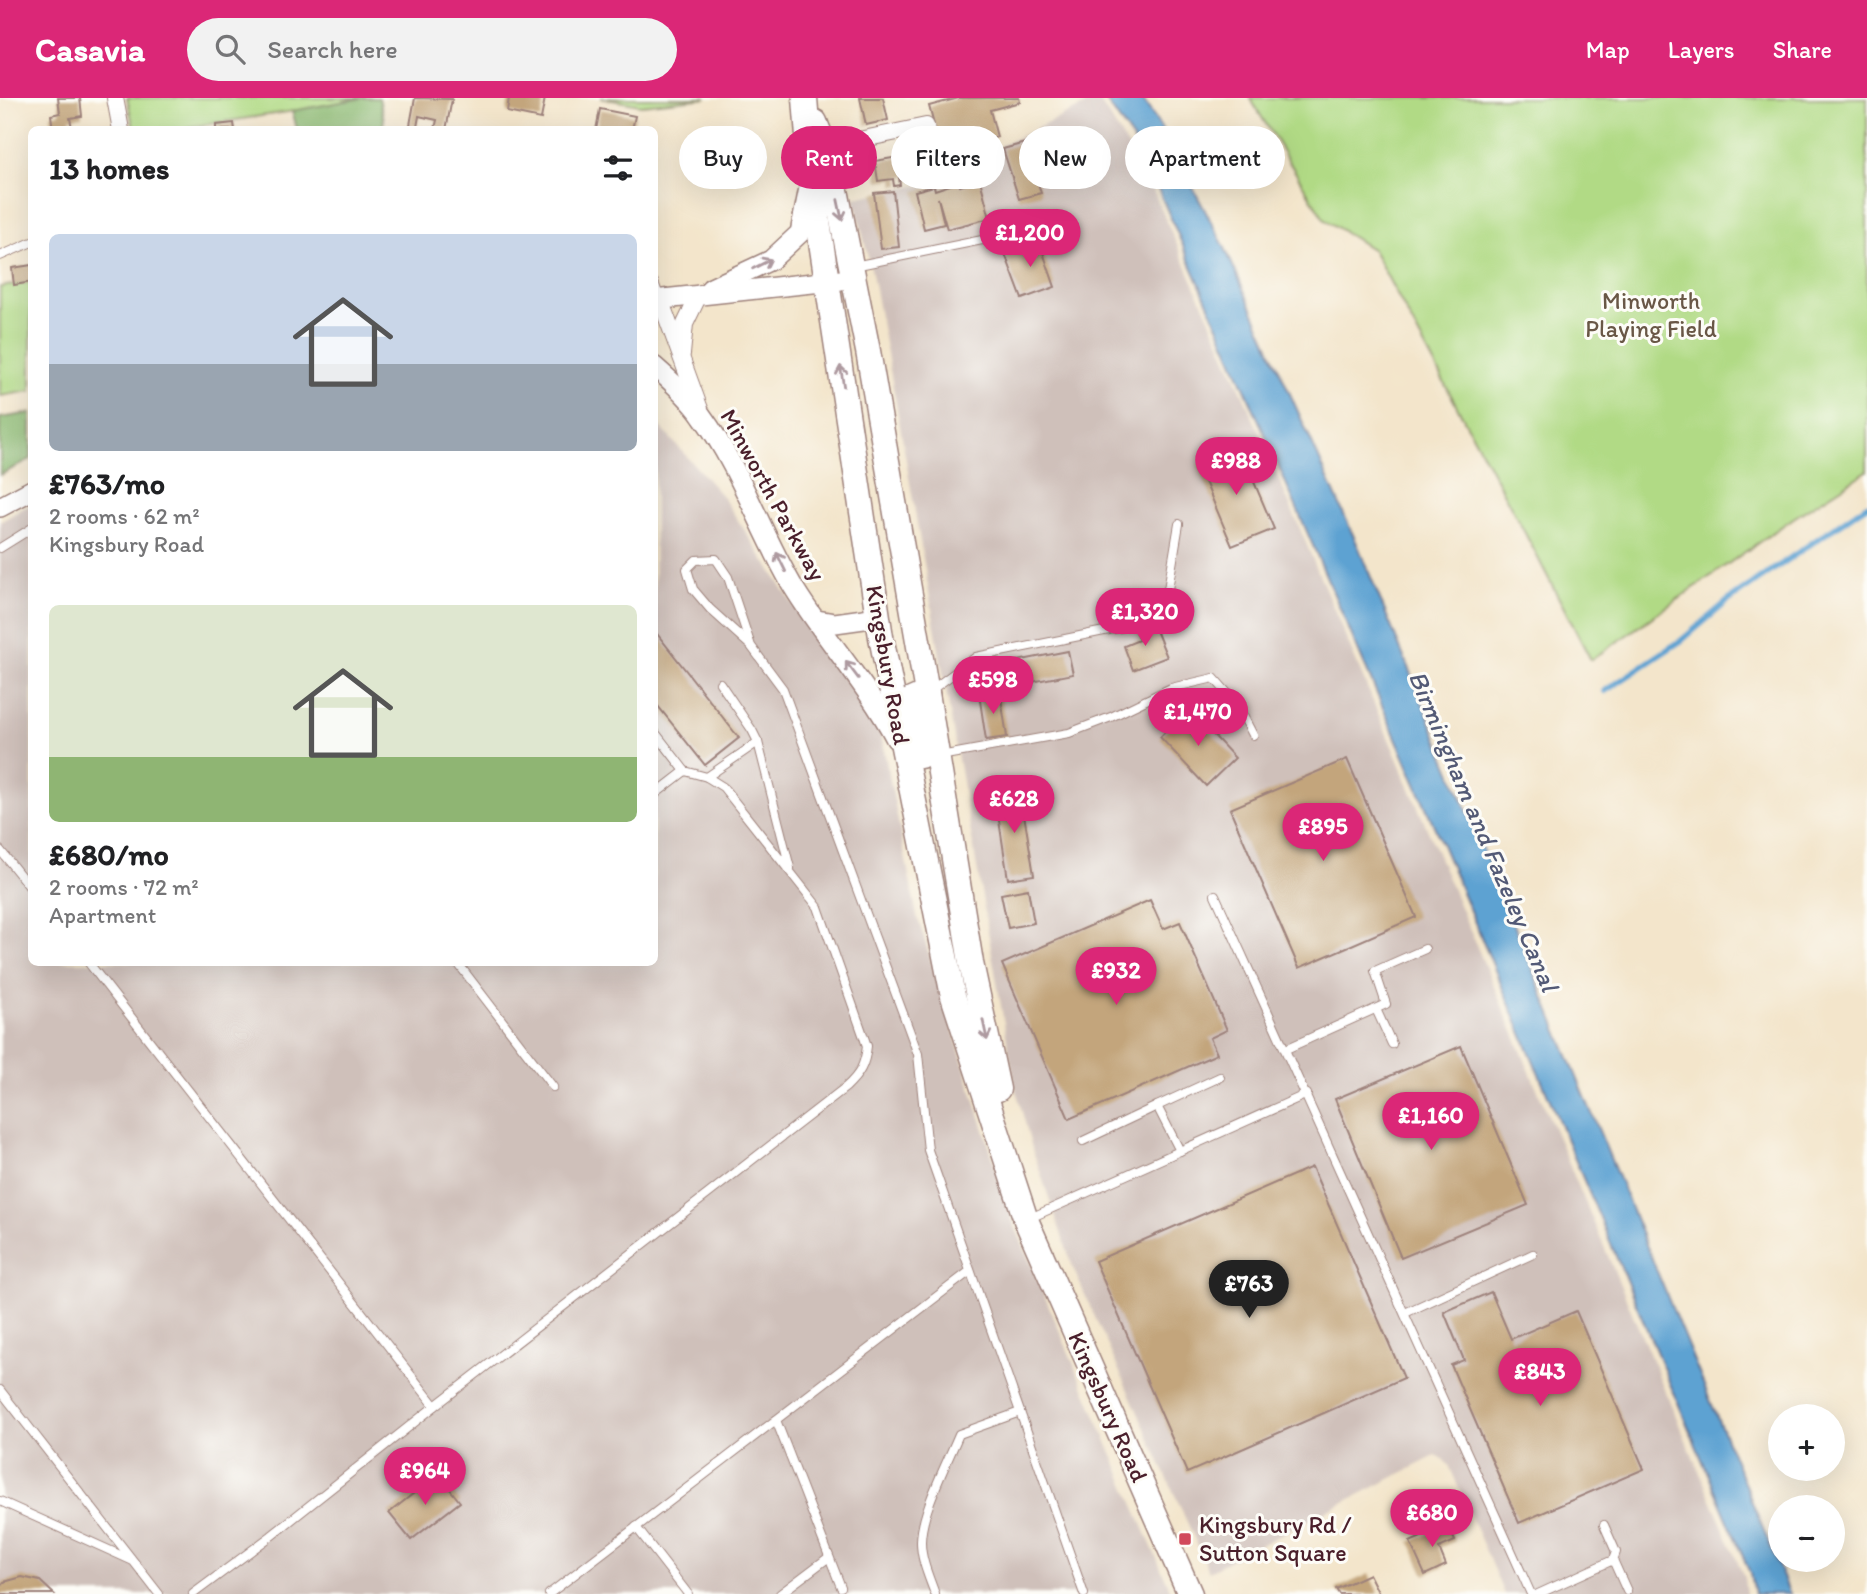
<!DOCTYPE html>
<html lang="en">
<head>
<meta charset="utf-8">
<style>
	:root { --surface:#fff; --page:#f2f2f2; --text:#202124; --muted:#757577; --accent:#db2777 }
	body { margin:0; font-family:Itim,sans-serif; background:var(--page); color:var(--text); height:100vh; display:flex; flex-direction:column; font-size:26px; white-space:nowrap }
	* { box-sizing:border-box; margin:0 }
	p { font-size:23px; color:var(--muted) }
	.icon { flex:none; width:38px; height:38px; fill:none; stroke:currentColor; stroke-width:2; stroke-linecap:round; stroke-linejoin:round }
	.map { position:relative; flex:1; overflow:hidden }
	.panel { position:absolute; left:28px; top:28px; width:630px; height:840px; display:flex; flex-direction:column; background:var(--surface); border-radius:10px; box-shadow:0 7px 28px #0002 }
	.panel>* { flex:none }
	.hud { position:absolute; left:679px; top:28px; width:665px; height:63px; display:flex; gap:14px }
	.controls { position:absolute; left:1768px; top:1306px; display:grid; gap:14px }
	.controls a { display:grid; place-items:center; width:77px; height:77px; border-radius:50%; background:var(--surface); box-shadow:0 7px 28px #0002; font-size:35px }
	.price { position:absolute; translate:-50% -60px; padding:0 16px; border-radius:24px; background:var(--accent); color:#fff; font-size:23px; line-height:46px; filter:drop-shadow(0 2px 4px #0008) }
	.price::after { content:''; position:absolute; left:50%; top:42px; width:21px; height:16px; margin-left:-10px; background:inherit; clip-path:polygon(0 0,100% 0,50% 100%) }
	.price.on { background:#222; color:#fff }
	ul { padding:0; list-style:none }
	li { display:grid; align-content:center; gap:14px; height:371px; padding:0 21px }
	li span { display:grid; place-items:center; height:217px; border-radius:10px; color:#555 }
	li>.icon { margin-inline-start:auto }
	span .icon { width:126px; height:126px; fill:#fffc; stroke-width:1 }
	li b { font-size:30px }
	h2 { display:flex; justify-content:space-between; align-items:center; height:84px; padding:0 21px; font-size:30px }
	.chip { padding:0 24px; border-radius:32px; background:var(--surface); box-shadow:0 7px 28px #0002; font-size:24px; line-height:63px }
	.chip.on { background:var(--accent); color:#fff }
	header { display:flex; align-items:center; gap:42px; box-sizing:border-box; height:98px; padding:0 35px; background:var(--accent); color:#fff }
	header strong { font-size:33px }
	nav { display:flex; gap:38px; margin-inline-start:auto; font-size:24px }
	.search { width:490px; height:63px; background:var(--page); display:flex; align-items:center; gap:18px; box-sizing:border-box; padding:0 24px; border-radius:38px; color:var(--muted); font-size:26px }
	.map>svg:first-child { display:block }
	.industrial { fill:#cfc0ba }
	.green { fill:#b1da85; stroke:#7e7c58; stroke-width:2 }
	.forest { fill:#8cba72; stroke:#6b6c4e; stroke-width:2 }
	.water { fill:#5da2d2; stroke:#54607e; stroke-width:2 }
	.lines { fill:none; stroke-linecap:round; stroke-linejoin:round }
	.stream { stroke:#5da2d2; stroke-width:6 }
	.building { fill:#c3a57c }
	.service-casing { stroke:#9e827b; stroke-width:10 }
	.minor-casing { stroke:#9e827b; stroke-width:18 }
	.tertiary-casing { stroke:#9e827b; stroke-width:22 }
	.primary-casing { stroke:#9e827b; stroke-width:27 }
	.service { stroke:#fff; stroke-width:8 }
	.minor { stroke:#fff; stroke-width:16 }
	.tertiary { stroke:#fff; stroke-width:19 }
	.primary { stroke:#fff; stroke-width:24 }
	.oneway { stroke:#ae9aa0 }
	.poi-dot { fill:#d1495b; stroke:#fdfcf7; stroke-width:2.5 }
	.labels { text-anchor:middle; stroke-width:6; stroke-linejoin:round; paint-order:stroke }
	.park-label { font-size:24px; fill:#695746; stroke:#fdfcf7 }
	.street-label { font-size:24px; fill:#4a1f2b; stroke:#fdfcf7 }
	.poi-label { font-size:24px; fill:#4a1f2b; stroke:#fdfcf7; text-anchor:start }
	.water-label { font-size:26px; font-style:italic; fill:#535a76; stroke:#fdfcf7 }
</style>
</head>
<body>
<header>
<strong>Casavia</strong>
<div class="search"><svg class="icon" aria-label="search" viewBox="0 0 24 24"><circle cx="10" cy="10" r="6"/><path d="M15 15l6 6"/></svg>Search here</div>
<nav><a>Map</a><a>Layers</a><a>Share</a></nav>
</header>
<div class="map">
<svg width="1867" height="1496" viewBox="0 0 1867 1496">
	<rect width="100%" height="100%" fill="#fdfcf7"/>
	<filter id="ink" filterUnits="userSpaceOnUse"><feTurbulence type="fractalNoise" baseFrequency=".0143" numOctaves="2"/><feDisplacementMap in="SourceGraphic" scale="14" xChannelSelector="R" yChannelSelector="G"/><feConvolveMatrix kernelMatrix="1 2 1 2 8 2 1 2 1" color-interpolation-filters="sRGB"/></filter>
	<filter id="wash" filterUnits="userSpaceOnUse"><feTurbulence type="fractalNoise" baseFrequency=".00686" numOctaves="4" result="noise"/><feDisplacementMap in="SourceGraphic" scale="28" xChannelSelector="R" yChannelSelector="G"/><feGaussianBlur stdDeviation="1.57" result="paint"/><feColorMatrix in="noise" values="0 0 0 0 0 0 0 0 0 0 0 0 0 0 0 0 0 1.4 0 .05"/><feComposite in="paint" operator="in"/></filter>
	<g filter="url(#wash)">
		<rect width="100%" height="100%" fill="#f3e5cb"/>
		<g class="industrial">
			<path d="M 1098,1 L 1135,59 L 1155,97 L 1247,306 L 1744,1479 L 1746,1496 L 1504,1496 L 1449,1367 L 1437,1357 L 1209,1473 L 1073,1170 L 1032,1050 L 1015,988 L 895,299 L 872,175 L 854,100 L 942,83 L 998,49 Z"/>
			<path d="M 655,323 L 722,398 L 791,503 L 876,612 L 917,818 L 1013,1124 L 1172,1496 L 0,1496 L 0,424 L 31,406 L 32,864 L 654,864 Z"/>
		</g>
		<g class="green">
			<path d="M 127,0 L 362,0 L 301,12 L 189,29 L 189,32 L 134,31 Z"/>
			<path d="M 601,0 L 707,0 L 641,7 Z"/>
			<path d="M 1250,0 L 1867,0 L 1867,373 L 1795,419 L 1591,562 L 1526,437 L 1373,152 L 1324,121 Z"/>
			<path d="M 31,184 L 31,293 L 0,298 L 0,189 Z"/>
		</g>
		<g class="forest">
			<path d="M 362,0 L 379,0 L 384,22 L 382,31 L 297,31 L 292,13 Z"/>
			<path d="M 31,315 L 31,361 L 0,377 L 0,320 Z"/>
		</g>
		<path class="water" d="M 1104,0 L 1142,0 L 1161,30 L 1224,148 L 1358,448 L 1790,1496 L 1754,1496 L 1750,1475 L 1435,730 L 1218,228 L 1152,77 L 1133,42 Z"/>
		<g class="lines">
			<path class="stream" d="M 1605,593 L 1682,542 L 1728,503 L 1867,407"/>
		</g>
		<g id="blocks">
			<g class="building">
				<path d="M 58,0 L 80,0 L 82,18 L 70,20 L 72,30 L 53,32 L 51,17 L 60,15 Z"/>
				<path d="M 415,0 L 452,1 L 446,32 L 435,31 L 437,22 L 419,18 L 417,29 L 410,27 Z"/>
				<path d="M 509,0 L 545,0 L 541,21 L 507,14 Z"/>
				<path d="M 860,0 L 883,0 L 888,22 L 866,27 Z"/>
				<path d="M 959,0 L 1019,0 L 1020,4 L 990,12 L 997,39 L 970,46 L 954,59 L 943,61 L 929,8 Z"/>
				<path d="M 600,11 L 635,18 L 632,32 L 596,32 Z"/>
				<path d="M 234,25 L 235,32 L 216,32 L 216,27 Z"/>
				<path d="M 1025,45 L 1041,95 L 1019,101 L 1003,51 Z"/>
				<path d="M 916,56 L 919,76 L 899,79 L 900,87 L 894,88 L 893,81 L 878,83 L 875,63 Z"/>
				<path d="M 980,82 L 990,120 L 947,131 L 938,100 L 944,126 L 924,131 L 915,93 L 934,88 L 935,92 L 959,84 L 960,88 Z"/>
				<path d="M 893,93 L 899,149 L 881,151 L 874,95 Z"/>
				<path d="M 1038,140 L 1055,189 L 1022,201 L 1004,153 Z"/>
				<path d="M 32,167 L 32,184 L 14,187 L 12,170 Z"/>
				<path d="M 1240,351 L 1274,431 L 1232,448 L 1198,367 Z"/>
				<path d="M 1153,525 L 1167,559 L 1133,572 L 1124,548 L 1139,542 L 1135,532 Z"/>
				<path d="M 654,532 L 739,640 L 705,667 L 654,603 Z"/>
				<path d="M 1068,553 L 1073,576 L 1016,587 L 1012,564 Z"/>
				<path d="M 1000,593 L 1007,639 L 986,642 L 979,596 Z"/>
				<path d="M 1189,611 L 1235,660 L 1206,688 L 1160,639 Z"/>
				<path d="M 1347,661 L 1416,819 L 1299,870 L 1230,711 Z"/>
				<path d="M 1020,692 L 1034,777 L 1008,781 L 995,696 Z"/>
				<path d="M 1028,791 L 1034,825 L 1008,830 L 1001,796 Z"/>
				<path d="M 1150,802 L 1163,831 L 1180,824 L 1227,932 L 1210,940 L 1217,956 L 1069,1021 L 1002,866 Z"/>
				<path d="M 1461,948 L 1528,1107 L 1401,1160 L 1335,1001 Z"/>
				<path d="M 1312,1069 L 1404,1280 L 1187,1375 L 1095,1163 Z"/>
				<path d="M 1491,1194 L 1511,1241 L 1576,1213 L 1644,1371 L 1519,1425 L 1451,1267 L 1464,1262 L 1444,1214 Z"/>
				<path d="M 438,1376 L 460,1404 L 411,1442 L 389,1415 Z"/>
				<path d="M 1448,1427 L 1455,1443 L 1439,1450 L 1446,1467 L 1425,1477 L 1410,1444 Z"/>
				<path d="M 1369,1476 L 1379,1496 L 1339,1496 L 1336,1491 Z"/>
				<path d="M 22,1479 L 40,1483 L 54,1496 L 0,1496 L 0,1489 L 4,1484 Z"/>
			</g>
		</g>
	</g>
	<g filter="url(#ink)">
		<use href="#blocks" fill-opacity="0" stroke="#9e827b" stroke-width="2"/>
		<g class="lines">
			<g class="service-casing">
				<g id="service">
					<path d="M 0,158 L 32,144"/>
					<path d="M 854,168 L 1007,137 L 1026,125"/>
					<path d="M 654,184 L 660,201"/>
					<path d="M 0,450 L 32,430"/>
					<path d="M 751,548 L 728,479 L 716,461 L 696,462 L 687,471 L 693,491 L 710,511 L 751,548 L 783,591 L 918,956 L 928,1052 L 1084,1496"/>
					<path d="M 930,593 L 976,559 L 1124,529 L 1167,497 L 1179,426"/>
					<path d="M 758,644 L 790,770"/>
					<path d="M 940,658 L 1069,635 L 1111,619 L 1171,590 L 1214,580 L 1237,606 L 1253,637"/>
					<path d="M 707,679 L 758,644 L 752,632 L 720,585"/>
					<path d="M 654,697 L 685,673"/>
					<path d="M 0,752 L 32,792"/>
					<path d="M 1215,797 L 1531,1496"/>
					<path d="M 88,864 L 435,1308"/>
					<path d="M 457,864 L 553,989"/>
					<path d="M 1376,911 L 1392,946"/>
					<path d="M 1286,951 L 1386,906 L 1375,873 L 1425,851"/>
					<path d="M 1083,1043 L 1157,1008"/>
					<path d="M 1180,1053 L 1157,1008 L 1220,979"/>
					<path d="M 1028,1121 L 1307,996"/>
					<path d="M 1405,1215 L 1533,1156"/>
					<path d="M 0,1292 L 159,1496"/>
					<path d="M 776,1322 L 841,1489"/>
					<path d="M 0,1403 L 131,1462"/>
					<path d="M 1604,1427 L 1616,1454 L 1613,1462"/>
					<path d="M 636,1429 L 688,1496"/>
					<path d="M 193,1496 L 271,1438 L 435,1308 L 846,989 C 860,976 865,967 867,948 L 818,809 L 723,689 L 707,679 L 685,673 L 654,633"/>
					<path d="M 549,1496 L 970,1173"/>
					<path d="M 780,1496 L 829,1459"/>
					<path d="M 935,1496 C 929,1479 921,1462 921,1444 C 921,1414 947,1365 959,1336 L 1020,1314"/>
					<path d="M 1538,1496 L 1613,1462 L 1627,1493"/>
				</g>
			</g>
			<g class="minor-casing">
				<g id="minor">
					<path d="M 115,0 L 121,32"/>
					<path d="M 825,49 L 926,28 L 930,50"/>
					<path d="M 660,201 L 700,311"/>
					<path d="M 682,256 L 685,226 L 700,195"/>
				</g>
			</g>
			<g class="tertiary-casing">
				<g id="tertiary">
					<path d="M 711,190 L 771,162 L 800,135 L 809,90"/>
					<path d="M 654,202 L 841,182"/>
					<path d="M 654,268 C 671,283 690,300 702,318 C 740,370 760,432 792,487 C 824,540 867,586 896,641"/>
					<path d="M 0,409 L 32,392"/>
					<path d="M 817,522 L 835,525 L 878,519"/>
				</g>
			</g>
			<g class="primary-casing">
				<g id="primary">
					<path d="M 805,0 L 811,78 L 881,539 L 953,898 L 1026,1122 L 1190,1496"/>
					<path d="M 815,24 L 825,49 L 837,97 L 868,253 L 927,595 L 971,865 L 998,991"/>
					<path d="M 920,658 L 911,602 L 927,595"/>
				</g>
			</g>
			<use href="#service" class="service"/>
			<use href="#minor" class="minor"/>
			<use href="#tertiary" class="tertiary"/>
			<use href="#primary" class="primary"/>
		</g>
		<defs><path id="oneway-shaft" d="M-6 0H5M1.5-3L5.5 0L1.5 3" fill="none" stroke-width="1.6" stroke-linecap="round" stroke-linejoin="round" transform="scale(1.75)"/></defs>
		<g class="oneway">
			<use href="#oneway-shaft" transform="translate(840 112) rotate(78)"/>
			<use href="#oneway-shaft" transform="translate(762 166) rotate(-27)"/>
			<use href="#oneway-shaft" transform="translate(842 278) rotate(-99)"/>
			<use href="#oneway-shaft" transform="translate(781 464) rotate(-116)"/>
			<use href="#oneway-shaft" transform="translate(852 572) rotate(-127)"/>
			<use href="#oneway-shaft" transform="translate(985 932) rotate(78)"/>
		</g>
	</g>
	<rect class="poi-dot" x="1178" y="1434" width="14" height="14" rx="3.5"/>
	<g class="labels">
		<g class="park-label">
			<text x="1651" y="211">Minworth<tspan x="1651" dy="28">Playing Field</tspan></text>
		</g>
		<g class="street-label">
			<text transform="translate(773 397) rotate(61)" y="8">Minworth Parkway</text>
			<text transform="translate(888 567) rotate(80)" y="8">Kingsbury Road</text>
			<text transform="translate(1108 1309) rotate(66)" y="8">Kingsbury Road</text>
		</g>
		<g class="poi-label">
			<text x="1199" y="1435">Kingsbury Rd /<tspan x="1199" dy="28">Sutton Square</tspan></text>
		</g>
		<g class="water-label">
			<text transform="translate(1484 733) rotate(67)" y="9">Birmingham and Fazeley Canal</text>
		</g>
	</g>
</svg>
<div class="controls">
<a>+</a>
<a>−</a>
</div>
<b class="price" style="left:1030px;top:171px">£1,200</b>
<b class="price" style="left:1236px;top:399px">£988</b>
<b class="price" style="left:1145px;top:550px">£1,320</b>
<b class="price" style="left:993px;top:618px">£598</b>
<b class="price" style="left:1198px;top:650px">£1,470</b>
<b class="price" style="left:1014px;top:737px">£628</b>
<b class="price" style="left:1323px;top:765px">£895</b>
<b class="price" style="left:1116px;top:909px">£932</b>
<b class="price" style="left:1431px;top:1054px">£1,160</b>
<b class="price on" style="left:1249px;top:1222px">£763</b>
<b class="price" style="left:1540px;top:1310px">£843</b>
<b class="price" style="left:425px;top:1409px">£964</b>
<b class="price" style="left:1432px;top:1451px">£680</b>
<div class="hud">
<a class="chip">Buy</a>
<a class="chip on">Rent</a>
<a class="chip">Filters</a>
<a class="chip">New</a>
<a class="chip">Apartment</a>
</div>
<section class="panel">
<h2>13 homes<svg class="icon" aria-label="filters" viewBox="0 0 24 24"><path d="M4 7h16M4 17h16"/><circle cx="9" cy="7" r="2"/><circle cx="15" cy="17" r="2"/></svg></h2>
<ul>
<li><span style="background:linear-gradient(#c9d6e8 60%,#9aa5b1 0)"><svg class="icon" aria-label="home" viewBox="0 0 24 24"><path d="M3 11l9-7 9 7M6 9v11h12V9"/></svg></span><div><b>£763/mo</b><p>2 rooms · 62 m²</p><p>Kingsbury Road</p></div></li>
<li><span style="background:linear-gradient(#dfe7d0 70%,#8fb573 0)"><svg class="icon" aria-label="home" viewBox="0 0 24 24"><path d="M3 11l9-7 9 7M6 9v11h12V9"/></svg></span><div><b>£680/mo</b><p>2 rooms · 72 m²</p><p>Apartment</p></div></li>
</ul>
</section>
</div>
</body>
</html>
